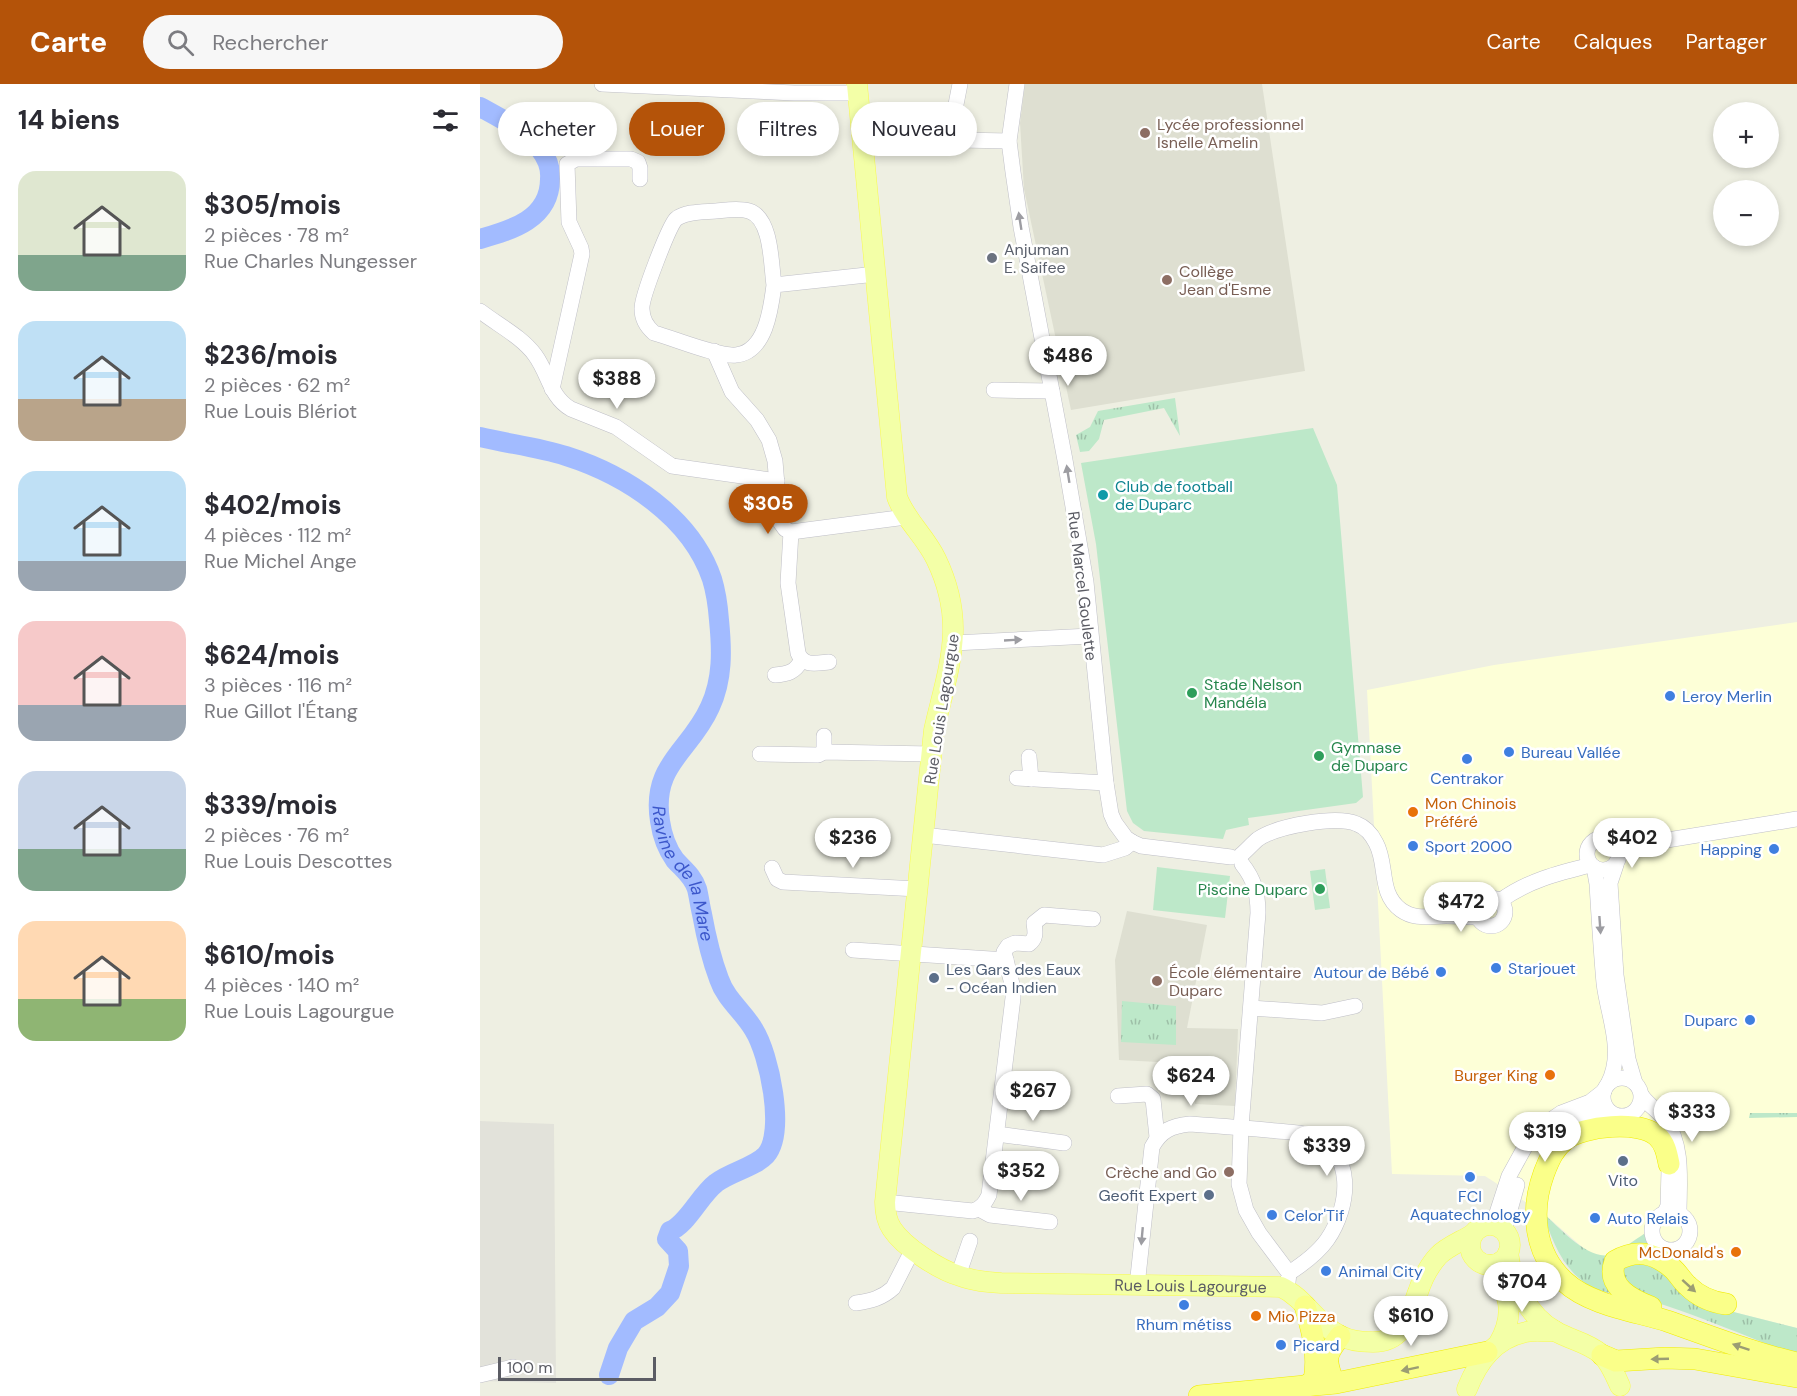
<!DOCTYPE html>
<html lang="fr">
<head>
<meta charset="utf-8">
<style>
	:root { --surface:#fff; --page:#f7f7f7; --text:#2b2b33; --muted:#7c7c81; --accent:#b45309 }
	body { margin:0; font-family:"DM Sans",sans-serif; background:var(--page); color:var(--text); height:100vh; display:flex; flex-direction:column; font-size:22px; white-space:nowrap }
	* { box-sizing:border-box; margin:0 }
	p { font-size:20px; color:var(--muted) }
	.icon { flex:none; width:33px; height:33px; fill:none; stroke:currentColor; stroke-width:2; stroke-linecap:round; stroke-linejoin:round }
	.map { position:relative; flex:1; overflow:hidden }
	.sheet { display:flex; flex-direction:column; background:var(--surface); width:480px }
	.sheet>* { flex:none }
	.hud { position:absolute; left:18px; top:18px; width:570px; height:54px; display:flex; gap:12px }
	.tools { position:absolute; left:1233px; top:18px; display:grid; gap:12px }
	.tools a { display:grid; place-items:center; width:66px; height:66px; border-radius:50%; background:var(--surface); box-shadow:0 3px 9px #0003; font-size:30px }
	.scale { position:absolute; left:18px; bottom:15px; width:158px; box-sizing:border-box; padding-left:6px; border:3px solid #5b5c64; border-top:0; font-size:16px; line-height:21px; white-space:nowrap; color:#5b5c64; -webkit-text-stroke:4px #fff; paint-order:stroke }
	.price { position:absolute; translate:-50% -51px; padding:0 14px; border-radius:21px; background:#fff; color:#222; font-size:20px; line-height:39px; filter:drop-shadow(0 2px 3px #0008) }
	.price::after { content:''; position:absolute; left:50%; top:36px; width:18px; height:14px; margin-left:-9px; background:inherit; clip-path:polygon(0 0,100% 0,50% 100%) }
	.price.selected { background:var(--accent); color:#fff }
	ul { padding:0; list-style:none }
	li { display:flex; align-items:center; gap:18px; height:150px; padding:0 18px }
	li span { display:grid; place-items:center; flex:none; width:168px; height:120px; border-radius:18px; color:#555 }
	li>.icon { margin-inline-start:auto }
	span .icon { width:72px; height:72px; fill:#fffc; stroke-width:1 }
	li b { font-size:26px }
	h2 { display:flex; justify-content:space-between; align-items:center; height:72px; padding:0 18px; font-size:26px }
	.tag { padding:0 21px; border-radius:27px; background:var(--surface); box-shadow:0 3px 9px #0003; font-size:21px; line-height:54px }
	.tag.selected { background:var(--accent); color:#fff }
	header { display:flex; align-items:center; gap:36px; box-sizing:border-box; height:84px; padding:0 30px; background:var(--accent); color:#fff }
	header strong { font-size:28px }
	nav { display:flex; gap:33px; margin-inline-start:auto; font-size:21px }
	.search { width:420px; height:54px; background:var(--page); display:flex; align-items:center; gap:15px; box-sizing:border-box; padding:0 21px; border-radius:33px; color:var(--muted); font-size:22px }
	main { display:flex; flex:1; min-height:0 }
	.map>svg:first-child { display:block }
	.commercial { fill:#fdffd7 }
	.industrial { fill:#e2e2da }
	.education { fill:#dedfd1 }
	.grass { fill:url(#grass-tufts) }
	.garden { fill:#bde8c9 }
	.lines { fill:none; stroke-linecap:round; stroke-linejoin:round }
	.river { stroke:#a2bbff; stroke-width:20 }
	.minor-casing { stroke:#bfbfc7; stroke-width:16 }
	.major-casing { stroke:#f9fb4e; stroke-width:21 }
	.highway-casing { stroke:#f1ec00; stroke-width:22 }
	.minor { stroke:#fff; stroke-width:15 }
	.major { stroke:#f3ffa7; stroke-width:20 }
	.highway { stroke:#faff89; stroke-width:21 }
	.oneway { fill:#9d9da2 }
	.oneway2 { fill:#9b9d73 }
	.education-dot { fill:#8d6e63; stroke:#fff; stroke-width:2 }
	.worship-dot { fill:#6b7280; stroke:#fff; stroke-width:2 }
	.culture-dot { fill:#0f9aa8; stroke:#fff; stroke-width:2 }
	.leisure-dot { fill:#2e9e5b; stroke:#fff; stroke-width:2 }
	.shop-dot { fill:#3f7fe0; stroke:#fff; stroke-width:2 }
	.food-dot { fill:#e8710a; stroke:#fff; stroke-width:2 }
	.service-dot { fill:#5c6f8a; stroke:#fff; stroke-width:2 }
	.labels { text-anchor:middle; stroke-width:5; stroke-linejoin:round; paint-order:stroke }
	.education-label { font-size:16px; fill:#785e54; stroke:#fff; text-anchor:start }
	.worship-label { font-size:16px; fill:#5b616d; stroke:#fff; text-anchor:start }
	.culture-label { font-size:16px; fill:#0d838f; stroke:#fff; text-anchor:start }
	.street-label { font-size:16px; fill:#5b5c64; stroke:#fff }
	.leisure-label { font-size:16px; fill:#27864d; stroke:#fff; text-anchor:start }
	.shop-label { font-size:16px; fill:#366cbe; stroke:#fff; text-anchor:start }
	.food-label { font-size:16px; fill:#c56008; stroke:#fff; text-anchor:start }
	.service-label { font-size:16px; fill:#4e5e75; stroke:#fff; text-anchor:start }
	.water-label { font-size:18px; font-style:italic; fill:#3c57cb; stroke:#fff }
</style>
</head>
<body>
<header>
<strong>Carte</strong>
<div class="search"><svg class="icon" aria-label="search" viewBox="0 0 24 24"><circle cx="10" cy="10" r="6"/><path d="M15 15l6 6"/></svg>Rechercher</div>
<nav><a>Carte</a><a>Calques</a><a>Partager</a></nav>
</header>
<main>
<section class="sheet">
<h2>14 biens<svg class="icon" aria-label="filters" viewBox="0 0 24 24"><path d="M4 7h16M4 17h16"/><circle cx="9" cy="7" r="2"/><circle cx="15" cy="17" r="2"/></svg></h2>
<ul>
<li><span style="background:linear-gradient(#dfe7d0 70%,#7fa58c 0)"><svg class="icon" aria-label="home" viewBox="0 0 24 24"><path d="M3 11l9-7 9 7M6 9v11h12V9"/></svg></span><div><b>$305/mois</b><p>2 pièces · 78 m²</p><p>Rue Charles Nungesser</p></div></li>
<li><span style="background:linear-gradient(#bfe0f5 65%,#b9a48a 0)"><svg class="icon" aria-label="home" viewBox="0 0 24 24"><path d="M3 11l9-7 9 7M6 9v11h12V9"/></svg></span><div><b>$236/mois</b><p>2 pièces · 62 m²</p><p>Rue Louis Blériot</p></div></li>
<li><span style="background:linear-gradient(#bfe0f5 75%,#9aa5b1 0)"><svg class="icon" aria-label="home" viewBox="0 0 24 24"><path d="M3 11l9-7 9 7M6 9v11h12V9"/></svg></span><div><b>$402/mois</b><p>4 pièces · 112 m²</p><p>Rue Michel Ange</p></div></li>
<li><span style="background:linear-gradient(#f6c9c9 70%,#9aa5b1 0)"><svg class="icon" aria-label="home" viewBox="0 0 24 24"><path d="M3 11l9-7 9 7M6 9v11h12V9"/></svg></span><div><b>$624/mois</b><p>3 pièces · 116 m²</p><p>Rue Gillot l'Étang</p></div></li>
<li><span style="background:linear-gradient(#c9d6e8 65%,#7fa58c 0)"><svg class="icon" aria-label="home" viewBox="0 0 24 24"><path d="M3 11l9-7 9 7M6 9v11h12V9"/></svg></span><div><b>$339/mois</b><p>2 pièces · 76 m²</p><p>Rue Louis Descottes</p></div></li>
<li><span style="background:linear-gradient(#ffd9b3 65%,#8fb573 0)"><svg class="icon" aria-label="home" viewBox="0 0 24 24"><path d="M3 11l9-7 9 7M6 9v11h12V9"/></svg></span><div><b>$610/mois</b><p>4 pièces · 140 m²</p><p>Rue Louis Lagourgue</p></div></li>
</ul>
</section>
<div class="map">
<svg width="1317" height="1312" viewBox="0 0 1317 1312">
	<defs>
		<pattern id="grass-tufts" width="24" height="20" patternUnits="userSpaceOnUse" patternTransform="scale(1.5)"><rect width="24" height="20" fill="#bde8c9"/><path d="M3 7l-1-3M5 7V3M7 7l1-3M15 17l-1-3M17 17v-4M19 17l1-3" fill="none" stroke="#9dbfa7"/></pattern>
	</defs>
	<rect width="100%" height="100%" fill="#eeefe2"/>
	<path class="commercial" d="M 1317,538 L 1317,1244 L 1226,1221 L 1132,1170 L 1121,1173 L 1109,1169 L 1063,1129 L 1005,1092 L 912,1090 L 887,606 L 1014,581 Z"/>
	<path class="industrial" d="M 0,1037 L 74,1040 L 76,1299 L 0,1297 Z"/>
	<g class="education">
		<path d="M 545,0 L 782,0 L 825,287 L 591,326 L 544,105 L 540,39 Z"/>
		<path d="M 647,827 L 727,841 L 707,944 L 758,945 L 755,1022 L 715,1020 L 716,985 L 701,984 L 698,979 L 639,976 L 635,876 Z"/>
	</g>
	<g class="grass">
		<path d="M 695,314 L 700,352 L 684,324 L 624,336 L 619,355 L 609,367 L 600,368 L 596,351 L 610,343 L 618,327 Z"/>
		<path d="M 642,917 L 696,922 L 696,961 L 641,958 Z"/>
		<path d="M 1270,1029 L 1317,1029 L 1317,1033 L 1269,1034 Z"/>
		<path d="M 1063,1129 C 1079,1143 1110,1179 1132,1170 C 1143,1165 1154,1156 1164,1150 L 1226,1221 L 1317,1244 L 1317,1272 C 1273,1255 1229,1236 1184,1221 C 1165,1215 1123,1211 1108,1201 C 1083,1185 1072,1157 1063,1129 Z"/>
	</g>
	<g class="garden">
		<path d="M 833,344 L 857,401 L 883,713 L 876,719 L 768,734 L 769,741 L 746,746 L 743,755 L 664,747 L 653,739 L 647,727 L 616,460 L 601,379 Z"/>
		<path d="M 677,783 L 750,792 L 745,834 L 673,826 Z"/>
		<path d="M 845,785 L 850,824 L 835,826 L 830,787 Z"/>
	</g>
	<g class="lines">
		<g class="river">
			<path d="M 0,23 C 20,34 46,47 60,65 C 67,74 71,84 70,95 C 70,135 32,146 0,155"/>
			<path id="s1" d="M 0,353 C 29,360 58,363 86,372 C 146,391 211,433 232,495 C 236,508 238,523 239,536 C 242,566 243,595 230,623 C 210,668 171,680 180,737 C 182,751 187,765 195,776 C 203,785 213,792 217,805 C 219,813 220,822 222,830 C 226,852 231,874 239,895 C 246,916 264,928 274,946 C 289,970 306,1048 286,1071 C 275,1083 250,1088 236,1099 C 220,1111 207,1141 190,1147 L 187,1155 L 198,1167 L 199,1182 L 190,1209 L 177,1223 L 154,1237 L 138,1264 L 129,1291"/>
		</g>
		<g class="minor-casing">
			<g id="minor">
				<path d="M 122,0 L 314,9 L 378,9"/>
				<path d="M 537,0 L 529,57 L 533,88 L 541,143 L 585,376 L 606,498 L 626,699 L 631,730 L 635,739 L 646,754 L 652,758 L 661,762 L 751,773"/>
				<path d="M 382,54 L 529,57"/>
				<path d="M 469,56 L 480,0"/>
				<path d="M 294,201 C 291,224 286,268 256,271 C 238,273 193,254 174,249 C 166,242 162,235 162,225 C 161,214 189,142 196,135 C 206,127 224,128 236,127 C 247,126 259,124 269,127 C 292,134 291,181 294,201 L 396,190"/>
				<path d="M 0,227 C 18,241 42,253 55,271 C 69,290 70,313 91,325 L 136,343 L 192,382 L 297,397"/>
				<path d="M 234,267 L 252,308 L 277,336 L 289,356 L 295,377 L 300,438 L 305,445 L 311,448 L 426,433"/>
				<path d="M 72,305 L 102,170 L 101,164 L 89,138 L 87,80 L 96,75 L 151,75 L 158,78 L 160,84 L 160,95"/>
				<path d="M 514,306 L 572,307"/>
				<path d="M 311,448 L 308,499 L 318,569 C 323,583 337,579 349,578"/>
				<path d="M 474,559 L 610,552"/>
				<path d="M 295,591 C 308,590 315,588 321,577"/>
				<path d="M 344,668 L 344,652"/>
				<path d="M 280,670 L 338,671 L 344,668 L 452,670"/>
				<path d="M 549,673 L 551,695"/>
				<path d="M 537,694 L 626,699"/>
				<path d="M 443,751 L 623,771 L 645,764 L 652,758"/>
				<circle cx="1123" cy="770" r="16"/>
				<path d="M 1138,764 L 1317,735"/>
				<path d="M 761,771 C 767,766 772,760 778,755 C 797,742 856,731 877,740 C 885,743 892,751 896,759 C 908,781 898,809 921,826 C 935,836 949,832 966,832 C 976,832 987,833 998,833"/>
				<path d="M 762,780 C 774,795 778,809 778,829 L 761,1043 L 759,1100 L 766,1126 L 779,1149 L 809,1189 L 808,1198"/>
				<path d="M 1136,781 L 1130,799 L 1136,891 L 1148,975 L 1155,999"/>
				<path d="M 1114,783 L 1117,800 C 1119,833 1121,866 1124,899 C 1128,933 1145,967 1128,1000"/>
				<path d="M 292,784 L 297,795 L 303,798 L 438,805"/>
				<circle cx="1011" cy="828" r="14"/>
				<path d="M 1020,817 C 1047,797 1078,789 1111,781"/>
				<path d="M 373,866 L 526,876"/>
				<path d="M 771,924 L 842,929 L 875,922"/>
				<circle cx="1142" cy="1013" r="19"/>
				<path d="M 638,1012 L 667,1010 L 673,1015 L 677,1053"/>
				<path d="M 1162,1012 C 1168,1021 1179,1027 1185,1036 C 1204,1061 1199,1100 1199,1129"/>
				<path d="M 517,1050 L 584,1059"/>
				<path d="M 1068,1051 C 1086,1036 1107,1029 1130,1028"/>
				<path d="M 405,1118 L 493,1127 C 502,1124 505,1119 509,1111 L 533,914 L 533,904 L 524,868 L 528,862 L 535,859 L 549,860 C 557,854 555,847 554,839 L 564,831 L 613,835"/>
				<path d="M 499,1125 L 510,1131 L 570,1138"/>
				<path d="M 1185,1128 L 1188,1122 L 1189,1086"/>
				<circle cx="1191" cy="1147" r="19"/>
				<path d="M 1007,1141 L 1014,1136 L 1017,1129 L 1029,1092 L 1046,1061 L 1062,1042 L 1081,1029 L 1110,1018 L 1124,1007"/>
				<path d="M 1024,1147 L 1037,1101"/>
				<path d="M 478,1192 L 490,1157"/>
				<path d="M 657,1202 L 672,1063 C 681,1046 692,1042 710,1040 C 739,1042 768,1044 797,1047 C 808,1048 819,1048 829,1051 C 877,1066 870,1123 847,1156 C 837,1170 823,1180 809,1189"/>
				<path d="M 376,1219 C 391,1217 402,1214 413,1204 L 433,1165"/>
				<path d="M 0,1291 L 33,1283"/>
			</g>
		</g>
		<g class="major-casing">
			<g id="major">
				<path id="s2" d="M 377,0 L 417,413 C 426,437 445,452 456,475 C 487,539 469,581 454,646 L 405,1118 C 405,1128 406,1136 412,1145 C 424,1163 459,1186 480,1192 C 493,1197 507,1198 521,1199 L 801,1203 C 825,1214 837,1241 861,1252 C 870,1257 882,1258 893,1258 C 924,1258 929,1232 938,1208 C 942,1196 949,1182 958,1172 C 966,1163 982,1157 993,1150"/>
				<circle cx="1010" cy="1161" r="20"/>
				<path d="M 1028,1169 C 1032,1199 1048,1232 1075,1247 C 1090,1256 1107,1258 1121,1270 C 1130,1278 1135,1291 1140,1302"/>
				<path d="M 1011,1181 C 1029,1209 1036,1229 1019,1259"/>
				<path d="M 987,1305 C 998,1277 1015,1254 1046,1248 C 1055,1246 1066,1248 1075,1247"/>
			</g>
		</g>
		<g class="highway-casing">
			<g id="highway">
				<path d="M 1189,1080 C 1187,1070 1185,1059 1177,1052 C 1160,1036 1103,1042 1086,1055 C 1074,1064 1069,1076 1064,1089 C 1050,1127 1054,1170 1085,1198 C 1110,1221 1155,1227 1187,1237 C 1230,1252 1273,1269 1317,1279"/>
				<path d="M 825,1222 C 832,1247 839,1270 834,1296 L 825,1303"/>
				<path d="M 1171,1223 C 1150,1215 1126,1202 1135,1177 C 1156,1165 1174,1168 1192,1184 C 1198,1189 1202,1197 1208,1202 C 1219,1213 1231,1218 1246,1220"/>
				<path d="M 1122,1271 L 1136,1277 L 1185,1274 L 1215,1275 L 1317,1293"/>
				<path d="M 851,1291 C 844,1271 849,1268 860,1252"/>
				<path d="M 719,1312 L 856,1299 L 1007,1268"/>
			</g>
		</g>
		<use href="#minor" class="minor"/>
		<use href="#major" class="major"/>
		<use href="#highway" class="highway"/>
	</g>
	<defs><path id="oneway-solid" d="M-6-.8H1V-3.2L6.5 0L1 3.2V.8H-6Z" transform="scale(1.5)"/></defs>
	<g class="oneway">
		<use href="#oneway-solid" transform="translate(540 137) rotate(-99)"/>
		<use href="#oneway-solid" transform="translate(588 390) rotate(-99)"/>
		<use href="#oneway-solid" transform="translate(533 556) rotate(-3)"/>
		<use href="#oneway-solid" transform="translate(1120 841) rotate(86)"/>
		<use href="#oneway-solid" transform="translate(662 1152) rotate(95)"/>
	</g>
	<g class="oneway2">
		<use href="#oneway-solid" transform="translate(1209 1202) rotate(42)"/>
		<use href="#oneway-solid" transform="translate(1261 1263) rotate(-161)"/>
		<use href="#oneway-solid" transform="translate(1180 1275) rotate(178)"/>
		<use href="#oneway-solid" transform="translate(930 1285) rotate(168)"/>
	</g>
	<g class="education-dot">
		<circle cx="665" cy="49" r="6"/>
		<circle cx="687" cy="196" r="6"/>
		<circle cx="677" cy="897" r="6"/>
		<circle cx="749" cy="1088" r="6"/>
	</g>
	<circle class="worship-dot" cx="512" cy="174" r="6"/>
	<circle class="culture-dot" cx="623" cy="411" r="6"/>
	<g class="leisure-dot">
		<circle cx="712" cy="609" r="6"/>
		<circle cx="839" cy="672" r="6"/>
		<circle cx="840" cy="805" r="6"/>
	</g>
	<g class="shop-dot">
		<circle cx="1190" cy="612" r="6"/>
		<circle cx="1029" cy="668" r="6"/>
		<circle cx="987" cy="675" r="6"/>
		<circle cx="933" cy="762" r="6"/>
		<circle cx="1294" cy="765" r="6"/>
		<circle cx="1016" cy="884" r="6"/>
		<circle cx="961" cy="888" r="6"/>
		<circle cx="1270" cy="936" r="6"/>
		<circle cx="990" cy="1093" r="6"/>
		<circle cx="792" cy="1131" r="6"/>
		<circle cx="1115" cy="1134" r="6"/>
		<circle cx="846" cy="1187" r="6"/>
		<circle cx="704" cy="1221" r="6"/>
		<circle cx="801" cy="1261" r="6"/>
	</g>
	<g class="food-dot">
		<circle cx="933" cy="728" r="6"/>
		<circle cx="1070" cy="991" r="6"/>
		<circle cx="1256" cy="1168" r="6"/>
		<circle cx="776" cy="1232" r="6"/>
	</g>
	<g class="service-dot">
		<circle cx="454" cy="894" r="6"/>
		<circle cx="1143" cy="1077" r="6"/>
		<circle cx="729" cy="1111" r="6"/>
	</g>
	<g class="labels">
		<g class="education-label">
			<text x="677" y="46">Lycée professionnel<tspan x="677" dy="18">Isnelle Amelin</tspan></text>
			<text x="699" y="193">Collège<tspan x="699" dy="18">Jean d'Esme</tspan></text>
			<text x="689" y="894">École élémentaire<tspan x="689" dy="18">Duparc</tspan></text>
			<text x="737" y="1094" text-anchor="end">Crèche and Go</text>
		</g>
		<g class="worship-label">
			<text x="524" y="171">Anjuman<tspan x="524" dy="18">E. Saifee</tspan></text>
		</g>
		<g class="culture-label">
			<text x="635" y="408">Club de football<tspan x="635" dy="18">de Duparc</tspan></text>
		</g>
		<g class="street-label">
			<text transform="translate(603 502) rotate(83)" y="6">Rue Marcel Goulette</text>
			<text transform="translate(461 625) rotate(-81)" y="6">Rue Louis Lagourgue</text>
			<text dy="6" stroke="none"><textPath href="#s2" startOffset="1482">Rue Louis Lagourgue</textPath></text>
		</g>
		<g class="leisure-label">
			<text x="724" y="606">Stade Nelson<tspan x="724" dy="18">Mandéla</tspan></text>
			<text x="851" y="669">Gymnase<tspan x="851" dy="18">de Duparc</tspan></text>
			<text x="828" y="811" text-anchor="end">Piscine Duparc</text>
		</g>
		<g class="shop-label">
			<text x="1202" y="618">Leroy Merlin</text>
			<text x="1041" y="674">Bureau Vallée</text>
			<text x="987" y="700" text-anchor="middle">Centrakor</text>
			<text x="945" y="768">Sport 2000</text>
			<text x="1282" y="771" text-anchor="end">Happing</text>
			<text x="1028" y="890">Starjouet</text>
			<text x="949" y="894" text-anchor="end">Autour de Bébé</text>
			<text x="1258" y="942" text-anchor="end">Duparc</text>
			<text x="990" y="1118" text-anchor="middle">FCI<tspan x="990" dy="18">Aquatechnology</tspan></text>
			<text x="804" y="1137">Celor'Tif</text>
			<text x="1127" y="1140">Auto Relais</text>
			<text x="858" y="1193">Animal City</text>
			<text x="704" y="1246" text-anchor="middle">Rhum métiss</text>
			<text x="813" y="1267">Picard</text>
		</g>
		<g class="food-label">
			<text x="945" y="725">Mon Chinois<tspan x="945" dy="18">Préféré</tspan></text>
			<text x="1058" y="997" text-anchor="end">Burger King</text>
			<text x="1244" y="1174" text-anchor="end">McDonald's</text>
			<text x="788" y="1238">Mio Pizza</text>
		</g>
		<g class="service-label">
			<text x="466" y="891">Les Gars des Eaux<tspan x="466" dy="18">- Océan Indien</tspan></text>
			<text x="1143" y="1102" text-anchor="middle">Vito</text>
			<text x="717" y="1117" text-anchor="end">Geofit Expert</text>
		</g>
		<g class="water-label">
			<text dy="6" stroke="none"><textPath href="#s1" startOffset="603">Ravine de la Mare</textPath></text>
		</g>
	</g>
</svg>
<div class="tools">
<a>+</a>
<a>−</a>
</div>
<div class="scale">100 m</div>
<b class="price" style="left:588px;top:303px">$486</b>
<b class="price" style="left:137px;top:326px">$388</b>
<b class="price selected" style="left:288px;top:451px">$305</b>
<b class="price" style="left:373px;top:785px">$236</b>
<b class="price" style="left:1152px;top:785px">$402</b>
<b class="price" style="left:981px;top:849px">$472</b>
<b class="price" style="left:711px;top:1023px">$624</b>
<b class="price" style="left:553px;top:1038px">$267</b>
<b class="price" style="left:1212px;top:1059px">$333</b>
<b class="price" style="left:1065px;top:1079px">$319</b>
<b class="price" style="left:847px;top:1093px">$339</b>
<b class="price" style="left:541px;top:1118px">$352</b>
<b class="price" style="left:1042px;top:1229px">$704</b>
<b class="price" style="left:931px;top:1263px">$610</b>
<div class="hud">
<a class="tag">Acheter</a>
<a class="tag selected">Louer</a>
<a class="tag">Filtres</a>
<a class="tag">Nouveau</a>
</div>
</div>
</main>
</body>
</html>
